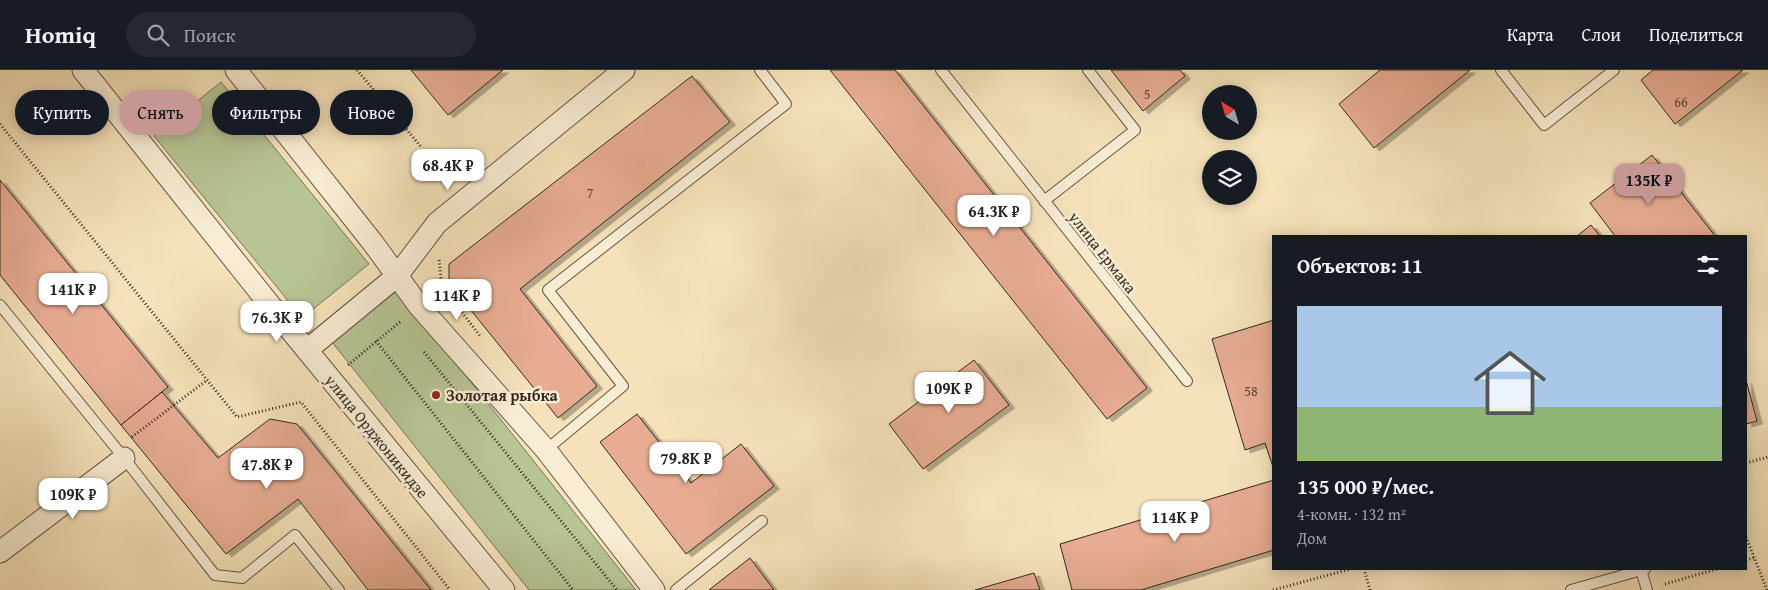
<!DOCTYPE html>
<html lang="ru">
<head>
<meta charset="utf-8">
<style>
	:root { --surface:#171b24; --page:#242831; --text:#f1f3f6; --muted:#9ea1a6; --line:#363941; --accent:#c59692 }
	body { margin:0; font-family:"Gentium Book Plus",serif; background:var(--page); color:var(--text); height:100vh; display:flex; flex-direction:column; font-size:19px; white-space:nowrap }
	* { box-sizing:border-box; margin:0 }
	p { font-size:16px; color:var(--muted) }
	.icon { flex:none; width:28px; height:28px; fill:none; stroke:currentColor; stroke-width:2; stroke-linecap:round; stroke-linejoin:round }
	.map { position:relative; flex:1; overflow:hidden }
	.details { position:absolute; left:1272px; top:165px; width:475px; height:335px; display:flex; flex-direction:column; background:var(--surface); border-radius:0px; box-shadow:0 2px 12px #0003 }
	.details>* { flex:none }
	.top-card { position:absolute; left:15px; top:20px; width:475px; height:45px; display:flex; gap:10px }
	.needle { width:32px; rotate:322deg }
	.fabs { position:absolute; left:1202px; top:15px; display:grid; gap:10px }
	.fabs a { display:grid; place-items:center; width:55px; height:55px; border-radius:50%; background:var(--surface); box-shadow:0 2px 12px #0003; font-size:25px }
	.price { position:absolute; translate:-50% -42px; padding:0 11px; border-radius:10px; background:#fff; color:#222; font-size:16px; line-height:32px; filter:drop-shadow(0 1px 2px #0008) }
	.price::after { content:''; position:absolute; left:50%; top:30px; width:15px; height:11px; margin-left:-8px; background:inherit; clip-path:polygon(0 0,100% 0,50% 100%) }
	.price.active { background:var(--accent); color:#111 }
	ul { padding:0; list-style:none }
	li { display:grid; align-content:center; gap:10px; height:265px; padding:0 25px }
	li span { display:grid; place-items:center; height:155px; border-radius:0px; color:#555 }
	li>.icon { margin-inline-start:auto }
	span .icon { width:90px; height:90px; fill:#fffc; stroke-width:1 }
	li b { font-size:21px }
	h2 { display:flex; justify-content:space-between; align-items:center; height:60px; padding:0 25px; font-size:21px }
	.tag { padding:0 18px; border-radius:22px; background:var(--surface); box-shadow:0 2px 12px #0003; font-size:18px; line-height:45px }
	.tag.active { background:var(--accent); color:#111 }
	header { display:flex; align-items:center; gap:30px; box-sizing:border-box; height:70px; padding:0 25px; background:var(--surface); border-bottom:1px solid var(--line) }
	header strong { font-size:24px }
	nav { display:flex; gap:28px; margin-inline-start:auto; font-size:18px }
	.search { width:350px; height:45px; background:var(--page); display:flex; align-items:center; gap:12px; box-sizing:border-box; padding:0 18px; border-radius:28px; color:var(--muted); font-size:19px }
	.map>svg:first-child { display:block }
	.green { fill:#b7c494; stroke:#74765a }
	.building { fill:#e7ac92; stroke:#32281f; filter:url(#shadow) }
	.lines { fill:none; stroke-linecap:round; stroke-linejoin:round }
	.lane-casing { stroke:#635646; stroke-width:12 }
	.street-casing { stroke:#635646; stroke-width:23 }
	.path { stroke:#32281f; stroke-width:3; stroke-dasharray:1 2.5; stroke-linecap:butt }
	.lane { stroke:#f8ecd2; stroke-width:10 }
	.street { stroke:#f8ecd2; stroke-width:21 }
	.poi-dot { fill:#8f2418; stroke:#f8ecd2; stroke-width:2 }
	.labels { text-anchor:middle; stroke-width:5; stroke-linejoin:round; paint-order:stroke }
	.number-label { font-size:14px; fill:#5f493c }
	.street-label { font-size:16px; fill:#32281f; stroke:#f8ecd2 }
	.poi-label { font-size:16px; font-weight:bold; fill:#32281f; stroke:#f8ecd2; text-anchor:start }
</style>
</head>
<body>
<header>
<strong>Homiq</strong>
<div class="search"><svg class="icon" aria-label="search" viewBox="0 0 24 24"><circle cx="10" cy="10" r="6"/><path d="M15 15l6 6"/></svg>Поиск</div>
<nav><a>Карта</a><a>Слои</a><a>Поделиться</a></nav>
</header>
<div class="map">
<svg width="1768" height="520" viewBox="0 0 1768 520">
	<defs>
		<filter id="shadow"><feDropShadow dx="5.5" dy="3" stdDeviation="0" flood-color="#0004"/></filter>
	</defs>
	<rect width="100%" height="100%" fill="#f5e2ba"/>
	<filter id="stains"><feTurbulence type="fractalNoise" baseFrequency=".004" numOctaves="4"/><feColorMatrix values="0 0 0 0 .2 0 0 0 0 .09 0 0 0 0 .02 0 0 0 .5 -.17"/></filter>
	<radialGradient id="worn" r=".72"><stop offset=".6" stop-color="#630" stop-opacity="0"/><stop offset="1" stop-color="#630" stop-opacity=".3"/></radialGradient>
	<g class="green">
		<path d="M 221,12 L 369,194 L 302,248 L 154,66 Z"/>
		<path d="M 398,220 L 636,520 L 529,520 L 332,272 Z"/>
	</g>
	<g class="building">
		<path d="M 411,0 L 503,0 L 448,45 Z"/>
		<path d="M 830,0 L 895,0 L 1147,318 L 1107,349 Z"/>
		<path d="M 1111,0 L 1180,0 L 1185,6 L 1143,41 Z"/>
		<path d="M 1380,0 L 1470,0 L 1374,78 L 1339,34 Z"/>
		<path d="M 1653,0 L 1743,0 L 1675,54 L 1641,10 Z"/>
		<path d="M 692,6 L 730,52 L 520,219 L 597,316 L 558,348 L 449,213 L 449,194 Z"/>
		<path d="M 1652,85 L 1715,166 L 1615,166 L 1590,133 Z"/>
		<path d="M 0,110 L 168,317 L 121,355 L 0,205 Z"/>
		<path d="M 1591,155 L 1600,166 L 1577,166 Z"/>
		<path d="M 1274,250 L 1274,400 L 1265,373 L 1245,380 L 1212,269 Z"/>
		<path d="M 974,290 L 1009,335 L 923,399 L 889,354 Z"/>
		<path d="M 1746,310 L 1757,351 L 1746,354 Z"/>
		<path d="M 162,322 L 218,388 L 270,349 L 297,354 L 431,520 L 368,520 L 298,429 L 226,484 L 121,355 Z"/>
		<path d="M 637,344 L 691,413 L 741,374 L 774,416 L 686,484 L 600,372 Z"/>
		<path d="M 1274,410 L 1274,480 L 1141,520 L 1072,520 L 1060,474 Z"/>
		<path d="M 750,488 L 774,520 L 709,520 Z"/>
		<path d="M 1034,503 L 1040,520 L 975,520 Z"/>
	</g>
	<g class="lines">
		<g class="lane-casing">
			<g id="lane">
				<path d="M 941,0 L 1187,311"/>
				<path d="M 1501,0 L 1544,55 L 1614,0"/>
				<path d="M 1044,131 L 1135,60 L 1088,0"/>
				<path d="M 0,235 L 124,388 L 215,505 L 242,508 L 295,465 L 339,520"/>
				<path d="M 546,380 L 623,316 L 548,220 L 786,34 L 760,0"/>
				<path d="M 1641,500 L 1647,520"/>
				<path d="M 676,520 L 762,451"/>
				<path d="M 1571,520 L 1645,499"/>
			</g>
		</g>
		<g class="street-casing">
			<g id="street">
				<path d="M 83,0 L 278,245 L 504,520"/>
				<path d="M 236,0 L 373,173 L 419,236 L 546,380 L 654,520"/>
				<path d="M 307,280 L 397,206 L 437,153 L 624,0"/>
				<path d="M 0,482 L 124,388"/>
			</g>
		</g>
		<g class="path">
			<path d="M 357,0 L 422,78"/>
			<path d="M 0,54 L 237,347 L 301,332 L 450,520"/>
			<path d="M 439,190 L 442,217 L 481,267"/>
			<path d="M 376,271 L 573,520"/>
			<path d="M 424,282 L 617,520"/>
			<path d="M 348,295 L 401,251"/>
			<path d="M 132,367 L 207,310"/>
			<path d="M 1746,393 L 1768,387"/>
			<path d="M 1746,467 L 1767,520"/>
			<path d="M 1746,490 L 1754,488"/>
			<path d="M 1364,499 L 1370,520"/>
			<path d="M 1665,514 L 1717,499"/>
			<path d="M 1273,520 L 1351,499"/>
		</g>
		<use href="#lane" class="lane"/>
		<use href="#street" class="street"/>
	</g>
	<circle class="poi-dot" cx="436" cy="325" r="5"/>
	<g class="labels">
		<g class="number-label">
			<text x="1147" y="29">5</text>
			<text x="1681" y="37">66</text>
			<text x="590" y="128">7</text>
			<text x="1251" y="326">58</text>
		</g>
		<g class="street-label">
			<text transform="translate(1103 182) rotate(52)" y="6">улица Ермака</text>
			<text transform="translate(377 366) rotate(51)" y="6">улица Орджоникидзе</text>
		</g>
		<g class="poi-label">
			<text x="446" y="331">Золотая рыбка</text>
		</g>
	</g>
	<rect width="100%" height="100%" filter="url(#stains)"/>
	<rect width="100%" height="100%" fill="url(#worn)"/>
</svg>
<div class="fabs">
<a><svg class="needle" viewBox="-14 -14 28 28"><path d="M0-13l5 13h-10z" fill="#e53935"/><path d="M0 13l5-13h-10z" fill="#9ea1a6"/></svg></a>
<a><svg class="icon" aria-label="layers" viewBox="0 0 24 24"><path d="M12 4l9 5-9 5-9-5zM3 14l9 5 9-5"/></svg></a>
</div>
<b class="price" style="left:448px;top:121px">68.4K ₽</b>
<b class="price active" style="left:1649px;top:136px">135K ₽</b>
<b class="price" style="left:994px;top:167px">64.3K ₽</b>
<b class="price" style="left:73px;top:245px">141K ₽</b>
<b class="price" style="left:457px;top:251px">114K ₽</b>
<b class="price" style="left:277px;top:273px">76.3K ₽</b>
<b class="price" style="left:949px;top:344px">109K ₽</b>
<b class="price" style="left:686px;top:414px">79.8K ₽</b>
<b class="price" style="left:267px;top:420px">47.8K ₽</b>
<b class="price" style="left:73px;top:450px">109K ₽</b>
<b class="price" style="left:1175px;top:473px">114K ₽</b>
<div class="top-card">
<a class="tag">Купить</a>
<a class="tag active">Снять</a>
<a class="tag">Фильтры</a>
<a class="tag">Новое</a>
</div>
<section class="details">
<h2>Объектов: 11<svg class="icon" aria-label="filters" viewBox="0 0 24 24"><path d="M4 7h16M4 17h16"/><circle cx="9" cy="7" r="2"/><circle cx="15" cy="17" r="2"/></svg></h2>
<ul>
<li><span style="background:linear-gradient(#a9c7e8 65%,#8fb573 0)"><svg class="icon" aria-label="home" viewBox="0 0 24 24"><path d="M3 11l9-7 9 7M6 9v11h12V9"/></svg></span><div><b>135 000 ₽/мес.</b><p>4-комн. · 132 m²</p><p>Дом</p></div></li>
</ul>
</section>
</div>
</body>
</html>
